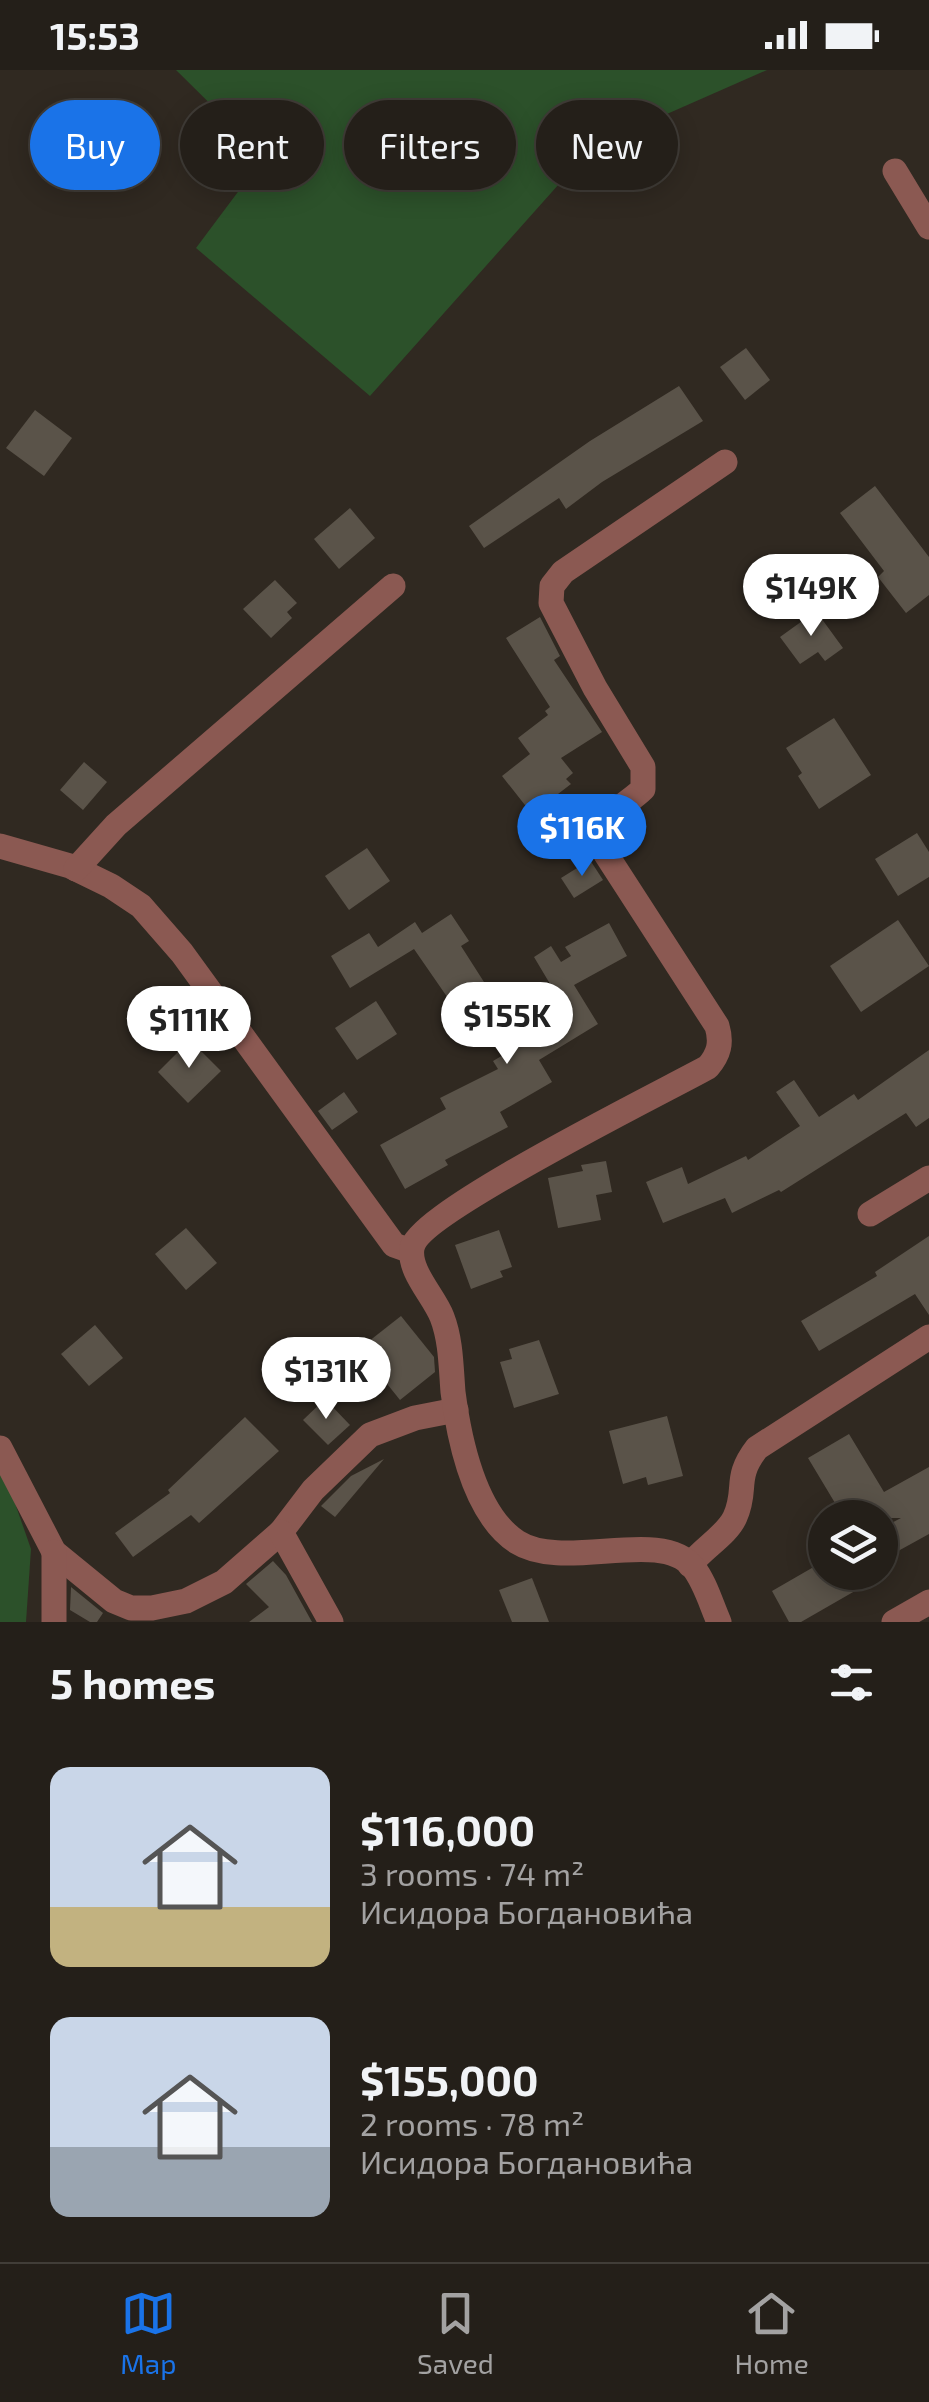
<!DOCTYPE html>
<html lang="en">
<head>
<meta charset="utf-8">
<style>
	:root { --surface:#241f19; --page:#2c2722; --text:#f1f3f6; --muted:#a3a2a2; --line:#413d38; --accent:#1a73e8 }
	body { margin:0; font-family:"Exo 2",sans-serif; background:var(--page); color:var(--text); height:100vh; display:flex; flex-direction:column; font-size:38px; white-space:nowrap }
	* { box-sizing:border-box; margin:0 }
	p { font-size:32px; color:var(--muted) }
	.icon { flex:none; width:55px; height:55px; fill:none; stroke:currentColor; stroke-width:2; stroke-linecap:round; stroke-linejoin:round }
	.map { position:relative; height:1552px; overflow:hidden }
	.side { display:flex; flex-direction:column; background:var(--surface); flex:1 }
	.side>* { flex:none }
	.hud { position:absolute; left:30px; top:30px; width:870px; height:90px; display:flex; gap:20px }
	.buttons { position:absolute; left:808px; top:1430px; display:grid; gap:20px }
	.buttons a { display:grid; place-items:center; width:90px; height:90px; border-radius:50%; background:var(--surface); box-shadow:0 5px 25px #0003,0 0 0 2px var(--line); font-size:50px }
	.price { position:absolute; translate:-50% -85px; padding:0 22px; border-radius:35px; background:#fff; color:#222; font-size:32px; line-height:65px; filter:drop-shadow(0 2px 5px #0008) }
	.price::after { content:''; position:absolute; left:50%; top:60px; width:30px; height:22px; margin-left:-15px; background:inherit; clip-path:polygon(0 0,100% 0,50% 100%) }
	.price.active { background:var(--accent); color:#fff }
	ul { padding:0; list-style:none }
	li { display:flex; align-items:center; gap:30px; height:250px; padding:0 50px }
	li span { display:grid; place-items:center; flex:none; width:280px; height:200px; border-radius:20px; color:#555 }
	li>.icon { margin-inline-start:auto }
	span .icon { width:120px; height:120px; fill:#fffc; stroke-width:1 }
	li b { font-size:42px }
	h2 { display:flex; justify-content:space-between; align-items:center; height:120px; padding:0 50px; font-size:42px }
	.pill { padding:0 35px; border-radius:45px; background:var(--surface); box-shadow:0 5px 25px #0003,0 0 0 2px var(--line); font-size:35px; line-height:90px }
	.pill.active { background:var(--accent); color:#fff }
	.status { display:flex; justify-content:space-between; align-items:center; height:70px; padding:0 50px; background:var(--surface); direction:ltr }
	.status svg { height:28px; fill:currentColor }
	.tabs { display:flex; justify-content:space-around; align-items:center; height:140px; border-top:2px solid var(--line); background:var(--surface); font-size:28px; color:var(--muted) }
	.tabs a { display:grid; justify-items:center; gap:5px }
	.tabs .active { color:var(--accent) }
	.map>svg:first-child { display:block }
	.green { fill:#2c512a }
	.building { fill:#5a5349 }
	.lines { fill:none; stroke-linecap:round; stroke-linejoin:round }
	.minor { stroke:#8b5952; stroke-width:25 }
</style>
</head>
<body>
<div class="status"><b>15:53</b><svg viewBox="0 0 49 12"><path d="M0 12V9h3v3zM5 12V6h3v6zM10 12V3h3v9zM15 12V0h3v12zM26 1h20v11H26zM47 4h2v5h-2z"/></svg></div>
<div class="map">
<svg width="929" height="1552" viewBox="0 0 929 1552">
	<rect width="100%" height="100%" fill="#302921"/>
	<g class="green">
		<path d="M 176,0 L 767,0 L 592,77 L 370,326 L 196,178 L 264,87 Z"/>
		<path d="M 0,1401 L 9,1416 L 31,1479 L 26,1552 L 0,1552 Z"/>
	</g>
	<g class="building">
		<path d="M 746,278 L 770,310 L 745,330 L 720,297 Z"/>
		<path d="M 679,316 L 703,351 L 602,412 L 566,439 L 559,428 L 484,478 L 469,456 L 590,371 Z"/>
		<path d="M 35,340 L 72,368 L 44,406 L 6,378 Z"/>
		<path d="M 875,416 L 929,487 L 929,525 L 906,543 L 878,507 L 884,501 L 840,443 Z"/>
		<path d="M 350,438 L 375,468 L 339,499 L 314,469 Z"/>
		<path d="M 275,510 L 297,533 L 287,542 L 292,548 L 271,568 L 243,539 Z"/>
		<path d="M 816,541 L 843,578 L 825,591 L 818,582 L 800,594 L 780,567 Z"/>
		<path d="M 540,547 L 560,586 L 554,590 L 602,662 L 561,688 L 573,703 L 566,709 L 571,714 L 532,744 L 502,706 L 530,684 L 518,668 L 548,645 L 545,641 L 550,637 L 506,568 Z"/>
		<path d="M 834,648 L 871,705 L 819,739 L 798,706 L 802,703 L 786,678 Z"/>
		<path d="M 84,692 L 107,712 L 83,740 L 60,720 Z"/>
		<path d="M 917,763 L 929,782 L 929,807 L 898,826 L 875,789 Z"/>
		<path d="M 367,778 L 390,811 L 349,840 L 325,806 Z"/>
		<path d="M 590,790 L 603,810 L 574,828 L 561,808 Z"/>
		<path d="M 451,844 L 469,871 L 461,876 L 484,912 L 452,934 L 414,879 L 350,918 L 331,886 L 369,863 L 378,877 L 415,852 L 422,863 Z"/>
		<path d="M 898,850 L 929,896 L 861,942 L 830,896 Z"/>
		<path d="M 609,853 L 627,886 L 574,915 L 598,954 L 539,990 L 552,1012 L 500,1042 L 508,1057 L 445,1090 L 448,1095 L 405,1119 L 380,1075 L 446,1039 L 440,1028 L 498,999 L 493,991 L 548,959 L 538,942 L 559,929 L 534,887 L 551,876 L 561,892 L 571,886 L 565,877 Z"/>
		<path d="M 376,931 L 397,964 L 357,990 L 335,958 Z"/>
		<path d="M 190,970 L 221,1001 L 188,1033 L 158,1002 Z"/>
		<path d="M 929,980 L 929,1048 L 916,1057 L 906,1043 L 781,1122 L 779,1120 L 732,1143 L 725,1128 L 663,1153 L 646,1112 L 682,1097 L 688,1114 L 746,1086 L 748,1090 L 800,1056 L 776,1022 L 794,1010 L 819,1047 L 854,1024 L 858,1030 Z"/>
		<path d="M 344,1022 L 358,1042 L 332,1060 L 318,1041 Z"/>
		<path d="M 606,1091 L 612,1122 L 596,1125 L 601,1150 L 558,1158 L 548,1108 L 583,1101 L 581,1095 Z"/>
		<path d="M 186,1158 L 217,1193 L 186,1220 L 155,1184 Z"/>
		<path d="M 499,1160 L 512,1197 L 500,1201 L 503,1207 L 471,1219 L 455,1175 Z"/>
		<path d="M 929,1166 L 929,1245 L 915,1224 L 819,1281 L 801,1251 L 877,1206 L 875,1202 Z"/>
		<path d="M 401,1246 L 434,1287 L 435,1302 L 400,1330 L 359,1279 Z"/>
		<path d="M 95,1255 L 123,1288 L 89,1316 L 61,1284 Z"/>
		<path d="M 539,1270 L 559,1324 L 514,1338 L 500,1292 L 512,1289 L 509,1279 Z"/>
		<path d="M 325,1329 L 350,1355 L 328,1375 L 303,1350 Z"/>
		<path d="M 667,1346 L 683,1406 L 648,1415 L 646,1407 L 623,1414 L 609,1361 Z"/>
		<path d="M 245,1347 L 279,1381 L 199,1453 L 191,1445 L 133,1487 L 115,1463 L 170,1423 L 168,1420 Z"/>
		<path d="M 849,1364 L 884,1422 L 929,1397 L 929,1464 L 880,1491 L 880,1459 L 901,1448 L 844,1448 L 808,1388 Z"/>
		<path d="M 384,1389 L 335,1447 L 321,1436 L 351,1406 Z"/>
		<path d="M 273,1491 L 286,1505 L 312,1552 L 249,1552 L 269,1537 L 246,1514 Z"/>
		<path d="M 824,1491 L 825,1502 L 888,1502 L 801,1552 L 789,1552 L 772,1521 Z"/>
		<path d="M 532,1508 L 549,1552 L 512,1552 L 499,1520 Z"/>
		<path d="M 71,1517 L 103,1543 L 97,1552 L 90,1552 L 70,1540 Z"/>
	</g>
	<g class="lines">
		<g class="minor">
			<path d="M 895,101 L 929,157"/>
			<path d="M 0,776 L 70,796 L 111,816 L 141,836 L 182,883 L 394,1175 L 411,1181"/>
			<path d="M 76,799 L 116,755 L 393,516"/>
			<path d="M 870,1144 L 929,1108"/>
			<path d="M 0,1378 L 54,1482 L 114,1531 L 131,1538 L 152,1538 L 186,1531 L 224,1512 L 281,1462 L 313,1420 L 370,1365 L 415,1348 L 456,1340"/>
			<path d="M 281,1462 L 331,1552"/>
			<path d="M 690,1495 C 703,1478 727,1465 735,1447 C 748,1418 733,1409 757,1378 L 929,1267"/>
			<path d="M 54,1552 L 54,1482"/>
			<path d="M 719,1552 C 711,1534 705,1512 693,1497 C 660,1457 564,1502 517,1472 C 474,1444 459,1368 453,1322 C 451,1297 451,1270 442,1247 C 434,1226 408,1201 412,1178 C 419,1142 665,1021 708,997 C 719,984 722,973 717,956 L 600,775 C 596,747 626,736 643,719 L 643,697 L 595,618 L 551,533 L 552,516 L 563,502 L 725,392"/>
			<path d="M 894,1552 L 929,1532"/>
		</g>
	</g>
</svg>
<div class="buttons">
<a><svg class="icon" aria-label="layers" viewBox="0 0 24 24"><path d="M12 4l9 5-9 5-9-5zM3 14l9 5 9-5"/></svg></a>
</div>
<b class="price" style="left:811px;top:569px">$149K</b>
<b class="price active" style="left:582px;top:809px">$116K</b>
<b class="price" style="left:507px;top:997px">$155K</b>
<b class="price" style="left:189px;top:1001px">$111K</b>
<b class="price" style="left:326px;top:1352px">$131K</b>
<div class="hud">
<a class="pill active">Buy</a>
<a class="pill">Rent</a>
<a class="pill">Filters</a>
<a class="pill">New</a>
</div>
</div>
<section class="side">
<h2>5 homes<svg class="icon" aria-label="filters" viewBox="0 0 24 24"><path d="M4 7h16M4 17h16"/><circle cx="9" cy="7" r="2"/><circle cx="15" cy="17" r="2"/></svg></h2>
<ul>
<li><span style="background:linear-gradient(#c9d6e8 70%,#c2b280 0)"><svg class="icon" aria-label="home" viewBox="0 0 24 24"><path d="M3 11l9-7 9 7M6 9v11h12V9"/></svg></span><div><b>$116,000</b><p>3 rooms · 74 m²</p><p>Исидора Богдановића</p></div></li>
<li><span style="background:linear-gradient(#c9d6e8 65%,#9aa5b1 0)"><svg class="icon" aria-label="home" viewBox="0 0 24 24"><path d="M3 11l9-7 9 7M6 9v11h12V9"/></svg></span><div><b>$155,000</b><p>2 rooms · 78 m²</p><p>Исидора Богдановића</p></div></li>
</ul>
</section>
<nav class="tabs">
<a class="active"><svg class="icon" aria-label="map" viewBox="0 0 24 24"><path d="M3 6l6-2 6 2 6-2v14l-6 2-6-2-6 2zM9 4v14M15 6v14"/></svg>Map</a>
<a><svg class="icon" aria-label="saved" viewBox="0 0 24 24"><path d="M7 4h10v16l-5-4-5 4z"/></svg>Saved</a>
<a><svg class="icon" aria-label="home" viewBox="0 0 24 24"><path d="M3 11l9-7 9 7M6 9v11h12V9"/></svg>Home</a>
</nav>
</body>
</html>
